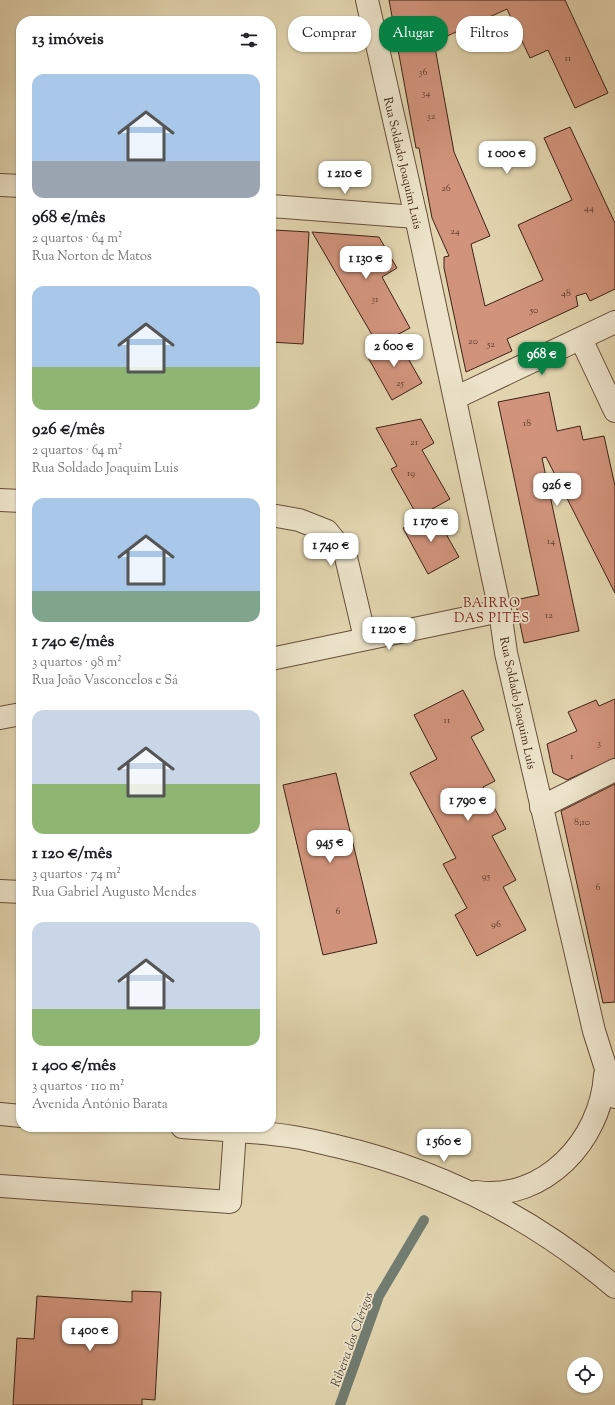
<!DOCTYPE html>
<html lang="pt">
<head>
<meta charset="utf-8">
<style>
	:root { --surface:#fff; --page:#f2f2f2; --text:#202124; --muted:#757577; --accent:#0b8043 }
	body { margin:0; font-family:"Sorts Mill Goudy",serif; background:var(--page); color:var(--text); height:100vh; display:flex; flex-direction:column; font-size:15px; white-space:nowrap }
	* { box-sizing:border-box; margin:0 }
	p { font-size:13px; color:var(--muted) }
	.icon { flex:none; width:22px; height:22px; fill:none; stroke:currentColor; stroke-width:2; stroke-linecap:round; stroke-linejoin:round }
	.map { position:relative; flex:1; overflow:hidden }
	.details { position:absolute; left:16px; top:16px; width:260px; height:1116px; display:flex; flex-direction:column; background:var(--surface); border-radius:16px; box-shadow:0 1px 3px #0004 }
	.details>* { flex:none }
	.banner { position:absolute; left:288px; top:16px; width:267px; height:36px; display:flex; gap:8px }
	.tools { position:absolute; left:567px; top:1357px; display:grid; gap:8px }
	.tools a { display:grid; place-items:center; width:36px; height:36px; border-radius:50%; background:var(--surface); box-shadow:0 1px 3px #0004; font-size:20px }
	.price { position:absolute; translate:-50% -34px; padding:0 9px; border-radius:8px; background:#fff; color:#222; font-size:13px; line-height:26px; filter:drop-shadow(0 1px 2px #0008) }
	.price::after { content:''; position:absolute; left:50%; top:24px; width:12px; height:9px; margin-left:-6px; background:inherit; clip-path:polygon(0 0,100% 0,50% 100%) }
	.price.on { background:var(--accent); color:#fff }
	ul { padding:0; list-style:none }
	li { display:grid; align-content:center; gap:8px; height:212px; padding:0 16px }
	li span { display:grid; place-items:center; height:124px; border-radius:12px; color:#555 }
	li>.icon { margin-inline-start:auto }
	span .icon { width:72px; height:72px; fill:#fffc; stroke-width:1 }
	li b { font-size:17px }
	h2 { display:flex; justify-content:space-between; align-items:center; height:48px; padding:0 16px; font-size:17px }
	.chip { padding:0 14px; border-radius:16px; background:var(--surface); box-shadow:0 1px 3px #0004; font-size:14px; line-height:36px }
	.chip.on { background:var(--accent); color:#fff }
	.map>svg:first-child { display:block }
	.lines { fill:none; stroke-linecap:round; stroke-linejoin:round }
	.stream { stroke:#727c70; stroke-width:10 }
	.building { fill:#d1937c; stroke:#3e2313 }
	.street-casing { stroke:#674f3a; stroke-width:24 }
	.street { stroke:#ece3ca; stroke-width:22 }
	.labels { text-anchor:middle; stroke-width:3.5; stroke-linejoin:round; paint-order:stroke }
	.number-label { font-size:10px; fill:#633f2d }
	.street-label { font-size:12px; fill:#3e2313; stroke:#ece3ca }
	.neighbourhood-label { font-size:13px; letter-spacing:1px; fill:#7a1f14; stroke:#ece3ca }
	.water-label { font-size:13px; font-style:italic; fill:#54483a; stroke:#ece3ca }
</style>
</head>
<body>
<div class="map">
<svg width="615" height="1405" viewBox="0 0 615 1405">
	<rect width="100%" height="100%" fill="#e1d4ae"/>
	<filter id="stains"><feTurbulence type="fractalNoise" baseFrequency=".005" numOctaves="4"/><feColorMatrix values="0 0 0 0 .2 0 0 0 0 .09 0 0 0 0 .02 0 0 0 .5 -.17"/></filter>
	<radialGradient id="worn" r=".72"><stop offset=".6" stop-color="#630" stop-opacity="0"/><stop offset="1" stop-color="#630" stop-opacity=".3"/></radialGradient>
	<g class="lines">
		<path class="stream" d="M 340,1405 L 379,1296 L 424,1220"/>
	</g>
	<g class="building">
		<path d="M 389,0 L 565,0 L 608,93 L 575,108 L 548,50 L 530,58 L 507,9 L 434,42 L 454,152 L 490,236 L 471,244 L 485,306 L 543,280 L 518,225 L 572,200 L 544,138 L 570,127 L 615,223 L 615,289 L 590,301 L 586,293 L 576,296 L 578,306 L 507,339 L 512,351 L 466,372 L 444,268 L 444,257 L 449,256 L 432,218 L 419,148 L 416,148 Z"/>
		<path d="M 274,230 L 309,232 L 303,344 L 271,342 L 271,270 Z"/>
		<path d="M 312,232 L 379,237 L 397,268 L 382,277 L 410,328 L 378,345 Z"/>
		<path d="M 396,337 L 422,383 L 392,400 L 366,354 Z"/>
		<path d="M 549,392 L 557,431 L 580,426 L 583,440 L 604,436 L 615,486 L 615,593 L 546,457 L 542,458 L 579,631 L 524,643 L 515,600 L 539,595 L 498,402 Z"/>
		<path d="M 421,419 L 434,443 L 422,450 L 450,499 L 418,517 L 391,469 L 397,466 L 376,428 Z"/>
		<path d="M 433,511 L 459,557 L 428,574 L 403,528 Z"/>
		<path d="M 463,690 L 484,730 L 471,737 L 495,781 L 483,787 L 506,829 L 492,836 L 516,880 L 503,887 L 526,930 L 477,956 L 455,915 L 467,908 L 443,864 L 456,858 L 410,773 L 437,759 L 414,715 Z"/>
		<path d="M 615,699 L 615,758 L 567,780 L 553,773 L 547,744 L 577,731 L 568,712 L 596,700 L 599,706 Z"/>
		<path d="M 336,773 L 377,943 L 323,955 L 283,785 Z"/>
		<path d="M 615,784 L 615,1002 L 603,1003 L 561,811 Z"/>
		<path d="M 132,1291 L 161,1292 L 155,1400 L 142,1399 L 142,1405 L 13,1405 L 17,1338 L 34,1339 L 37,1296 L 132,1302 Z"/>
	</g>
	<g class="lines">
		<g class="street-casing">
			<g id="street">
				<path d="M 367,0 L 416,217 L 500,611 L 506,653 L 594,1031 L 615,1097"/>
				<path d="M 0,185 L 21,186"/>
				<path d="M 271,206 L 416,217"/>
				<path d="M 581,339 L 615,411"/>
				<path d="M 455,398 L 615,322"/>
				<path d="M 0,500 L 21,501"/>
				<path d="M 271,515 L 299,520 L 327,531 L 345,553 L 365,638"/>
				<path d="M 271,659 L 500,611"/>
				<path d="M 0,718 L 21,714"/>
				<path d="M 541,807 L 615,770"/>
				<path d="M 0,891 L 21,892"/>
				<path d="M 0,1114 L 21,1116"/>
				<path d="M 182,1127 C 219,1130 257,1131 294,1137 C 308,1139 322,1143 336,1146 C 440,1170 533,1218 615,1287"/>
				<path d="M 0,1186 L 230,1202 L 235,1131"/>
				<path d="M 476,1192 C 544,1202 601,1140 605,1075"/>
			</g>
		</g>
		<use href="#street" class="street"/>
	</g>
	<g class="labels">
		<g class="number-label">
			<text x="568" y="61">11</text>
			<text x="423" y="75">36</text>
			<text x="426" y="96">34</text>
			<text x="431" y="119">32</text>
			<text x="446" y="191">26</text>
			<text x="589" y="211">44</text>
			<text x="455" y="234">24</text>
			<text x="566" y="296">48</text>
			<text x="375" y="302">31</text>
			<text x="534" y="313">50</text>
			<text x="473" y="344">20</text>
			<text x="491" y="347">52</text>
			<text x="400" y="386">25</text>
			<text x="527" y="426">18</text>
			<text x="414" y="445">21</text>
			<text x="411" y="476">19</text>
			<text x="551" y="544">14</text>
			<text x="549" y="618">12</text>
			<text x="447" y="723">11</text>
			<text x="599" y="746">3</text>
			<text x="572" y="759">1</text>
			<text x="582" y="825">8;10</text>
			<text x="486" y="879">95</text>
			<text x="598" y="890">6</text>
			<text x="338" y="914">6</text>
			<text x="496" y="927">96</text>
		</g>
		<g class="street-label">
			<text transform="translate(403 163) rotate(77)" y="4">Rua Soldado Joaquim Luís</text>
			<text transform="translate(518 703) rotate(78)" y="4">Rua Soldado Joaquim Luís</text>
		</g>
		<g class="neighbourhood-label">
			<text x="492" y="607">BAIRRO<tspan x="492" dy="15">DAS PITES</tspan></text>
		</g>
		<g class="water-label">
			<text transform="translate(351 1339) rotate(-70)" y="5">Ribeira dos Clérigos</text>
		</g>
	</g>
	<rect width="100%" height="100%" filter="url(#stains)"/>
	<rect width="100%" height="100%" fill="url(#worn)"/>
</svg>
<div class="tools">
<a><svg class="icon" aria-label="locate" viewBox="0 0 24 24"><circle cx="12" cy="12" r="6"/><path d="M12 2v4M12 18v4M2 12h4M18 12h4"/></svg></a>
</div>
<b class="price" style="left:507px;top:175px">1 000 €</b>
<b class="price" style="left:345px;top:195px">1 210 €</b>
<b class="price" style="left:366px;top:280px">1 130 €</b>
<b class="price" style="left:394px;top:368px">2 600 €</b>
<b class="price on" style="left:542px;top:376px">968 €</b>
<b class="price" style="left:557px;top:507px">926 €</b>
<b class="price" style="left:431px;top:543px">1 170 €</b>
<b class="price" style="left:331px;top:567px">1 740 €</b>
<b class="price" style="left:389px;top:651px">1 120 €</b>
<b class="price" style="left:468px;top:822px">1 790 €</b>
<b class="price" style="left:330px;top:864px">945 €</b>
<b class="price" style="left:444px;top:1163px">1 560 €</b>
<b class="price" style="left:90px;top:1352px">1 400 €</b>
<div class="banner">
<a class="chip">Comprar</a>
<a class="chip on">Alugar</a>
<a class="chip">Filtros</a>
</div>
<section class="details">
<h2>13 imóveis<svg class="icon" aria-label="filters" viewBox="0 0 24 24"><path d="M4 7h16M4 17h16"/><circle cx="9" cy="7" r="2"/><circle cx="15" cy="17" r="2"/></svg></h2>
<ul>
<li><span style="background:linear-gradient(#a9c7e8 70%,#9aa5b1 0)"><svg class="icon" aria-label="home" viewBox="0 0 24 24"><path d="M3 11l9-7 9 7M6 9v11h12V9"/></svg></span><div><b>968 €/mês</b><p>2 quartos · 64 m²</p><p>Rua Norton de Matos</p></div></li>
<li><span style="background:linear-gradient(#a9c7e8 65%,#8fb573 0)"><svg class="icon" aria-label="home" viewBox="0 0 24 24"><path d="M3 11l9-7 9 7M6 9v11h12V9"/></svg></span><div><b>926 €/mês</b><p>2 quartos · 64 m²</p><p>Rua Soldado Joaquim Luís</p></div></li>
<li><span style="background:linear-gradient(#a9c7e8 75%,#7fa58c 0)"><svg class="icon" aria-label="home" viewBox="0 0 24 24"><path d="M3 11l9-7 9 7M6 9v11h12V9"/></svg></span><div><b>1 740 €/mês</b><p>3 quartos · 98 m²</p><p>Rua João Vasconcelos e Sá</p></div></li>
<li><span style="background:linear-gradient(#c9d6e8 60%,#8fb573 0)"><svg class="icon" aria-label="home" viewBox="0 0 24 24"><path d="M3 11l9-7 9 7M6 9v11h12V9"/></svg></span><div><b>1 120 €/mês</b><p>3 quartos · 74 m²</p><p>Rua Gabriel Augusto Mendes</p></div></li>
<li><span style="background:linear-gradient(#c9d6e8 70%,#8fb573 0)"><svg class="icon" aria-label="home" viewBox="0 0 24 24"><path d="M3 11l9-7 9 7M6 9v11h12V9"/></svg></span><div><b>1 400 €/mês</b><p>3 quartos · 110 m²</p><p>Avenida António Barata</p></div></li>
</ul>
</section>
</div>
</body>
</html>
